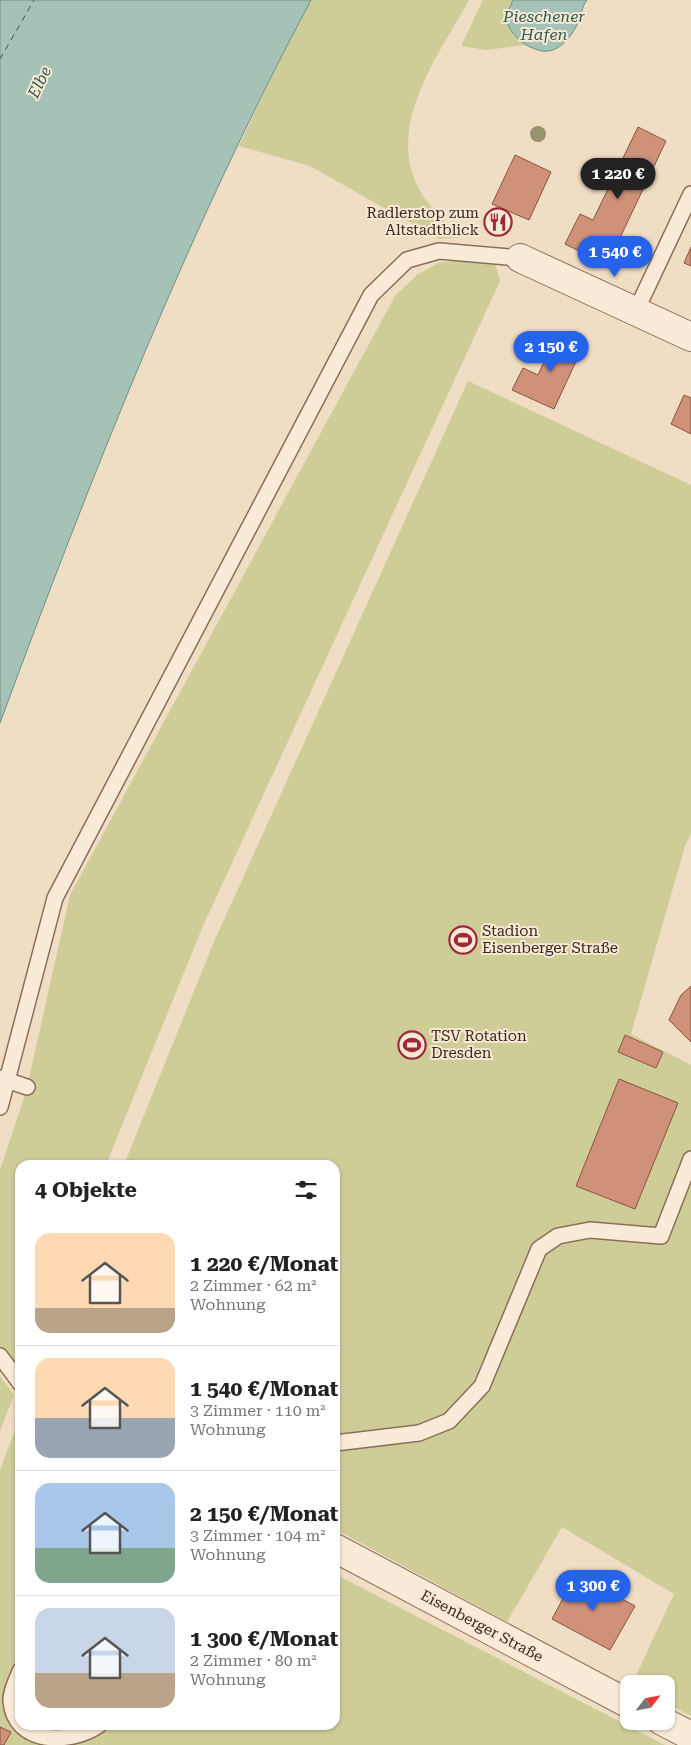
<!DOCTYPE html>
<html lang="de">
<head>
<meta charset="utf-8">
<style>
	:root { --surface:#fff; --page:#f2f2f2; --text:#222; --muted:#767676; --line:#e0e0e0; --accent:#2563eb }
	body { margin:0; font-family:"Roboto Serif",serif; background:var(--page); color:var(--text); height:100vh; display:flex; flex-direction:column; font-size:19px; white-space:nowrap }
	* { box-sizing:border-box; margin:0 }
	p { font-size:16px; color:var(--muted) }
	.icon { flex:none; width:28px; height:28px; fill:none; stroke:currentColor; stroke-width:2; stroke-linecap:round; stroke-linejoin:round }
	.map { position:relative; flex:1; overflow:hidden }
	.details { position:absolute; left:15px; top:1160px; width:325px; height:570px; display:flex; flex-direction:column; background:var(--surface); border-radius:15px; box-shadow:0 1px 4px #0004 }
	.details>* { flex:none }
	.needle { width:32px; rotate:58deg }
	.controls { position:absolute; left:620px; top:1675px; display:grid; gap:10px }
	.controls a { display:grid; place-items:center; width:55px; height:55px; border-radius:10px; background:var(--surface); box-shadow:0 1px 4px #0004; font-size:25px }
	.price { position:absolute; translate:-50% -42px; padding:0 11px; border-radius:18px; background:var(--accent); color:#fff; font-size:16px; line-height:32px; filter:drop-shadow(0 1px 2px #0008) }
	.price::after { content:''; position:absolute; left:50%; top:30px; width:15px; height:11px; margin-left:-8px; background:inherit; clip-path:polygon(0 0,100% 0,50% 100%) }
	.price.current { background:#222; color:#fff }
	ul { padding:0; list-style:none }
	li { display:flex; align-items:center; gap:15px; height:125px; padding:0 20px }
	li+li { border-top:1px solid var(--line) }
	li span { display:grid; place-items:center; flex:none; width:140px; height:100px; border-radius:15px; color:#555 }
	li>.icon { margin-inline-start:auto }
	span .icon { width:60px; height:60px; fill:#fffc; stroke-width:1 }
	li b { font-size:21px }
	h2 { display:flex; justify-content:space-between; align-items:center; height:60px; padding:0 20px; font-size:21px }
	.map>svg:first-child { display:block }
	.green { fill:#cecd98 }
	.water { fill:#a6c2b7; stroke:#6c9183 }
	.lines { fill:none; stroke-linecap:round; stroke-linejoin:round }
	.ferry { stroke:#2d5b52; stroke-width:1; stroke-dasharray:6 5; stroke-linecap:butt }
	.building { fill:#cf9279; stroke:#8b533f }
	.lane-casing { stroke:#8b6e5a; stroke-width:18 }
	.street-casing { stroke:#8b6e5a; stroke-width:30 }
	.lane { stroke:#faebd8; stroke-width:15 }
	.street { stroke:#faebd8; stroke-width:28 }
	.tree { fill:#98936c }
	.labels { text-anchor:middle; stroke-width:4; stroke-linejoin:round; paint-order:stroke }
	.poi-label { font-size:15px; fill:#3a281e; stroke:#f7e8d4; text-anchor:start }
	.street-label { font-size:15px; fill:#3a281e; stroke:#f7e8d4 }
	.water-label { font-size:16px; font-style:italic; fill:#2d5b52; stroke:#f7e8d4 }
</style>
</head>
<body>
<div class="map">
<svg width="691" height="1745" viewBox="0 0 691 1745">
	<rect width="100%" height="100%" fill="#efddc4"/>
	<g class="green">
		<path d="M 311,0 L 469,0 C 440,53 387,122 417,185 C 427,206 445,222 461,237 L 439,239 L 310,166 L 239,146 L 280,59 Z"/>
		<path d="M 483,0 L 513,0 L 509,7 L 513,35 L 525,45 L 486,50 L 461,46 Z"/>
		<path d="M 470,259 L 495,262 L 500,281 L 202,928 L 106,1165 L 20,1165 L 20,1376 L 0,1349 L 0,1170 L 26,1092 L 70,895 L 395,296 L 417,275 L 438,263 Z"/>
		<path d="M 468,381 L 691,485 L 691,834 L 685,846 L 631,1034 L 691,1065 L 691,1716 L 666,1703 L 666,1684 L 632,1684 L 674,1594 L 562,1527 L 507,1622 L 335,1529 L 335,1165 L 124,1165 L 213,944 Z"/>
		<path d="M 0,1376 L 14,1395 L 0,1431 Z"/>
		<path d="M 20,1417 L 20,1725 L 335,1725 L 335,1574 L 665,1745 L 0,1745 L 0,1470 Z"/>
	</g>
	<g class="water">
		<path d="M 0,0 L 311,0 C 187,232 91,477 0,723 Z"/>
		<path d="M 513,0 L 587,0 C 581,7 582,16 577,25 C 568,42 554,57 535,49 C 519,43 512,34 505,19 Z"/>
	</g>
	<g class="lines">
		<path class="ferry" d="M 0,59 L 34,0"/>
	</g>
	<g class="building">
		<path d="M 638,127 L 666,141 L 607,265 L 565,244 L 580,214 L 593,220 Z"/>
		<path d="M 515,155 L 551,172 L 529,220 L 492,204 Z"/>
		<path d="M 691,247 L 691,266 L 684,263 Z"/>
		<path d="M 558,332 L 584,344 L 554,409 L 512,390 L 523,368 L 538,375 Z"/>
		<path d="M 684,395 L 691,398 L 691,434 L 671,424 Z"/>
		<path d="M 691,986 L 691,1042 L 669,1020 L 681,995 Z"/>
		<path d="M 625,1035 L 663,1052 L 656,1068 L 618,1052 Z"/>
		<path d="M 619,1079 L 678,1103 L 635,1209 L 576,1186 Z"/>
		<path d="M 576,1574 L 635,1606 L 610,1650 L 552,1619 Z"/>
		<path d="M 0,1727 L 11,1732 L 4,1745 L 0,1745 Z"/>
	</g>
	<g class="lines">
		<g class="lane-casing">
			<g id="lane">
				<path d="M 636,311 L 691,194"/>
				<path d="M 0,1078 L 27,1087"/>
				<path d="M 0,1107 L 55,898 L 371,295 L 407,260 L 439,251 L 520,258"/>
				<path d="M 0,1356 L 20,1383"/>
				<path d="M 335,1443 L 419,1433 L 449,1421 L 482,1386 L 539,1249 L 558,1236 L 590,1230 L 661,1236 L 691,1159"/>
				<path d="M 20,1671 C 17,1680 10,1692 11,1701 C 14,1745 70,1745 99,1725"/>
			</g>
		</g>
		<g class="street-casing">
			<g id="street">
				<path d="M 520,258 L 691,337"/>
				<path d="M 335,1548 L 629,1704"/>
				<path d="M 662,1721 L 691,1736"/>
			</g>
		</g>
		<use href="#lane" class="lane"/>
		<use href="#street" class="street"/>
	</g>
	<circle class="tree" cx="538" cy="134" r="8"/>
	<defs>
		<g id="restaurant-ring" transform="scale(1.4375)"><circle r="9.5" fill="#f7e8d4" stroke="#9c2838" stroke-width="1.5"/><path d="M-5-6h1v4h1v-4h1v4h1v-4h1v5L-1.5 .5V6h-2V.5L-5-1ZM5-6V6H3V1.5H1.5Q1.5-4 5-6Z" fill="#9c2838"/></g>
		<g id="stadium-ring" transform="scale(1.4375)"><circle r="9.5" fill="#f7e8d4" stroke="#9c2838" stroke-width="1.5"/><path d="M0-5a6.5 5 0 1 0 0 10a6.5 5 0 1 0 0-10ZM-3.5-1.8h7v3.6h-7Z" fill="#9c2838"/></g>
	</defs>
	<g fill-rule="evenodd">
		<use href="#restaurant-ring" x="498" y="222"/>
		<use href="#stadium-ring" x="463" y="940"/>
		<use href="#stadium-ring" x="412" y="1045"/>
	</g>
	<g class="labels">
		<g class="poi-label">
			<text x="479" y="218" text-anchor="end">Radlerstop zum<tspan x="479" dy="17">Altstadtblick</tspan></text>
			<text x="482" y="936">Stadion<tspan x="482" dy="17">Eisenberger Straße</tspan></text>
			<text x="431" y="1041">TSV Rotation<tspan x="431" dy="17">Dresden</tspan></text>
		</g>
		<g class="street-label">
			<text transform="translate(482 1626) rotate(28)" y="5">Eisenberger Straße</text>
		</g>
		<g class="water-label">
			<text x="544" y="22">Pieschener<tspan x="544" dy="18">Hafen</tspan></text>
			<text transform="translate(39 82) rotate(-64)" y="6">Elbe</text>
		</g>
	</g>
</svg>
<div class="controls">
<a><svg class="needle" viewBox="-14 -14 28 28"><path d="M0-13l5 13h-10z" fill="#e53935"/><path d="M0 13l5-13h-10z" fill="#767676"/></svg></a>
</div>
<b class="price current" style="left:618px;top:200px">1 220 €</b>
<b class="price" style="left:615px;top:278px">1 540 €</b>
<b class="price" style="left:551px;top:373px">2 150 €</b>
<b class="price" style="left:593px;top:1612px">1 300 €</b>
<section class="details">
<h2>4 Objekte<svg class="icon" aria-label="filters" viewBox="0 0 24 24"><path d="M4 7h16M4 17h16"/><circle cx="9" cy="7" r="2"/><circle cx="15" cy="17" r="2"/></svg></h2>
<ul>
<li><span style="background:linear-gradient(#ffd9b3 75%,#b9a48a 0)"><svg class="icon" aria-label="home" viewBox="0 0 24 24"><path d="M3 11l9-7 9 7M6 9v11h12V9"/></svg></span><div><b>1 220 €/Monat</b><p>2 Zimmer · 62 m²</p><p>Wohnung</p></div></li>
<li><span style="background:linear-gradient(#ffd9b3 60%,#9aa5b1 0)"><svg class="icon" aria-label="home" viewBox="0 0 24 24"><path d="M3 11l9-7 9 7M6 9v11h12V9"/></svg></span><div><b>1 540 €/Monat</b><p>3 Zimmer · 110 m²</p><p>Wohnung</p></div></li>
<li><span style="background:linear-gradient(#a9c7e8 65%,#7fa58c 0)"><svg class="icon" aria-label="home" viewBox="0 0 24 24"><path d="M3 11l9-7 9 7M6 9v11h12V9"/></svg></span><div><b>2 150 €/Monat</b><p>3 Zimmer · 104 m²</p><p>Wohnung</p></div></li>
<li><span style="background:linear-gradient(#c9d6e8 65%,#b9a48a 0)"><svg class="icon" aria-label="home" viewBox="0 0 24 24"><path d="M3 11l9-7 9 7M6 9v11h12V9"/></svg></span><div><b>1 300 €/Monat</b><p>2 Zimmer · 80 m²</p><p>Wohnung</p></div></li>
</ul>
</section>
</div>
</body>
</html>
